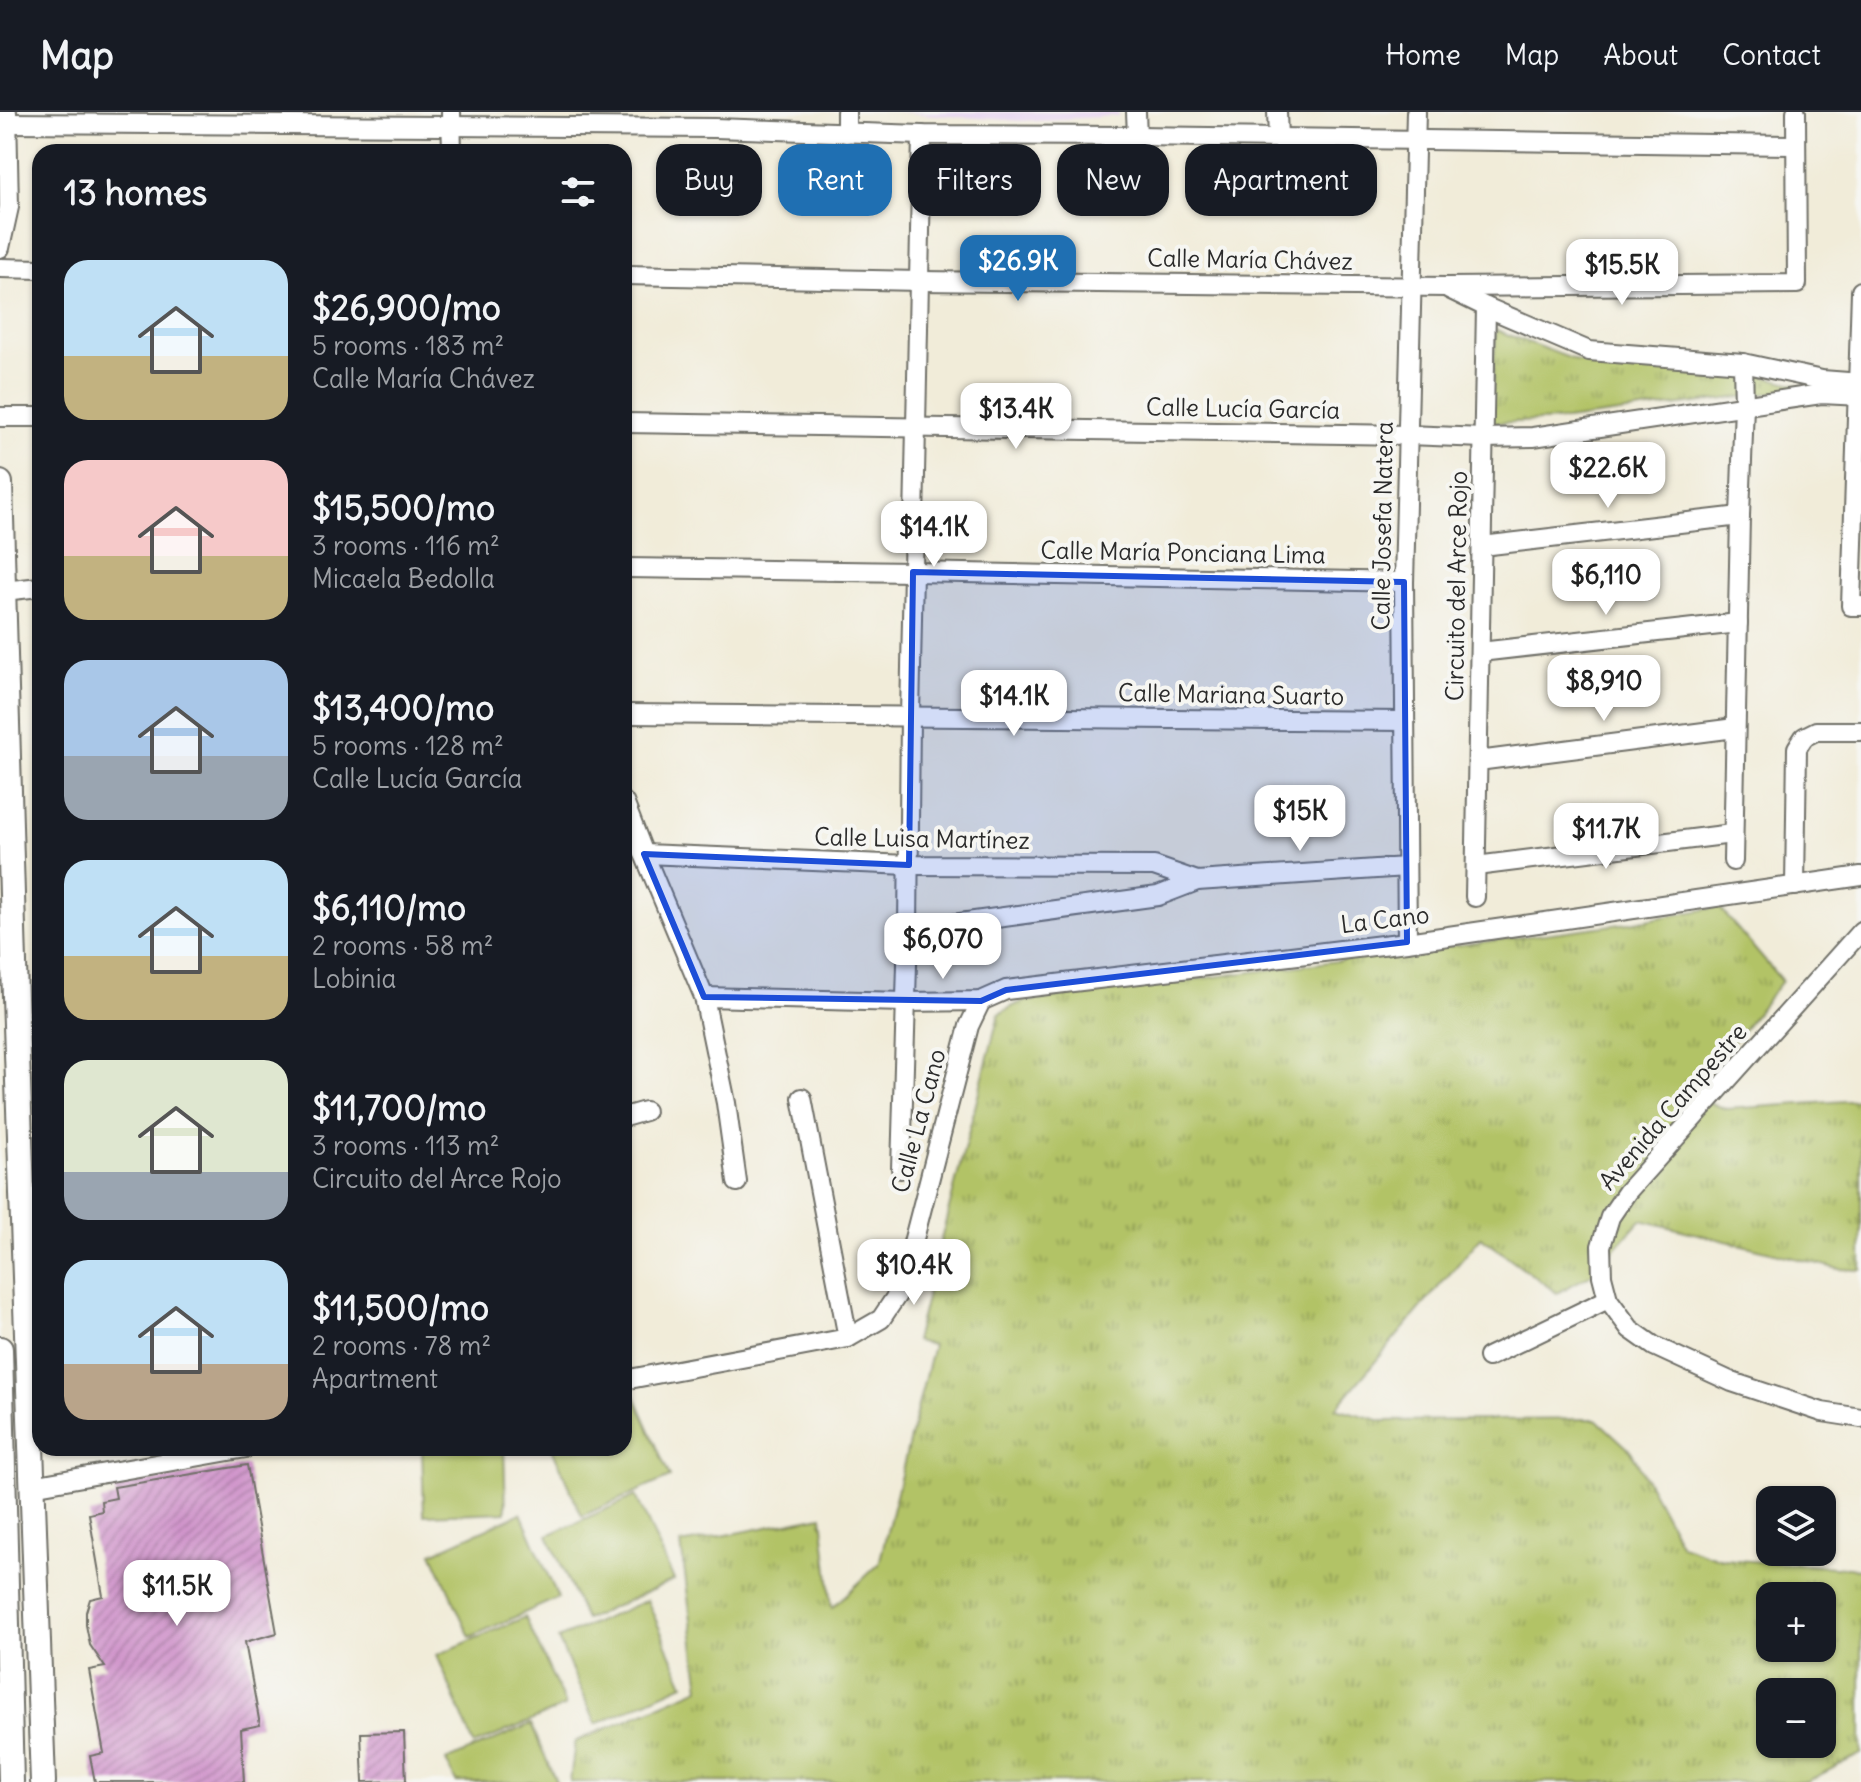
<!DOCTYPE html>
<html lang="en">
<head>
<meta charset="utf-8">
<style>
	:root { --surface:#171b24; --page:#20242c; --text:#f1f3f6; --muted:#9ea1a6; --line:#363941; --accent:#1f6fb2 }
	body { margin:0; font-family:Delius,sans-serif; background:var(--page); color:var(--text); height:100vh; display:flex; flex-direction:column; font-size:30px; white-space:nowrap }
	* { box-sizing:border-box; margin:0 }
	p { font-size:26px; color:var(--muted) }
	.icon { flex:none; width:44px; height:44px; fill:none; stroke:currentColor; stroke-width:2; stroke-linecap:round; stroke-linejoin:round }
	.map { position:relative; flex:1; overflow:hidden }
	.side { position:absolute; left:32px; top:32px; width:600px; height:1312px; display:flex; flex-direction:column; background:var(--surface); border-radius:24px; box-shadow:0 2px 6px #0004 }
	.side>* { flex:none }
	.banner { position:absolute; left:656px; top:32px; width:760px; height:72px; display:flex; gap:16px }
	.fabs { position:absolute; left:1756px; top:1374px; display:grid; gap:16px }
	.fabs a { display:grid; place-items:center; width:80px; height:80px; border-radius:16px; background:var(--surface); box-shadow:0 2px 6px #0004; font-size:40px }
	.price { position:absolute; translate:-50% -68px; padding:0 18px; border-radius:16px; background:#fff; color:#222; font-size:26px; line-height:52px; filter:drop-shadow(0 2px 4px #0008) }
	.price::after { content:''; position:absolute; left:50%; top:48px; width:24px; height:18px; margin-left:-12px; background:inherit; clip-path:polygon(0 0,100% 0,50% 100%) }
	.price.current { background:var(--accent); color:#fff }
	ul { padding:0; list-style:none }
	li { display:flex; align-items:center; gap:24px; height:200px; padding:0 32px }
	li span { display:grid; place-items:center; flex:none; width:224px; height:160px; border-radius:24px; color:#555 }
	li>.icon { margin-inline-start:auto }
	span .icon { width:96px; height:96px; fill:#fffc; stroke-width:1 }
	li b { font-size:34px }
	h2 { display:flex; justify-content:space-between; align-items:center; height:96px; padding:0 32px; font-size:34px }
	.tag { padding:0 28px; border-radius:24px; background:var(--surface); box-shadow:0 2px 6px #0004; font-size:28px; line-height:72px }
	.tag.current { background:var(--accent); color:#fff }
	header { display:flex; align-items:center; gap:48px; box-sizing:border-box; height:112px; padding:0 40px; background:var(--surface); border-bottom:2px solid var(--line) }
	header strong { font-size:38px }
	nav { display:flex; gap:44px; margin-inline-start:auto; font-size:28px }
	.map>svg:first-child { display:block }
	.built { fill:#e6d2f0 }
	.grass { fill:url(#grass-tufts); stroke:#6e7748; stroke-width:2; fill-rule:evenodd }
	.pitch { fill:#b2c366; stroke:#6e7748; stroke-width:2 }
	.building { fill:url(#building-hatch) }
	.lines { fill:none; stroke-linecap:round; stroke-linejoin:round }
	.minor-casing { stroke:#706f68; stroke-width:22 }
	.major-casing { stroke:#706f68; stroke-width:28 }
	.minor { stroke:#fff; stroke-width:18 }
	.major { stroke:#fff; stroke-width:24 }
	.marked { fill:#1d4ed8; fill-opacity:0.2; stroke:#1d4ed8; stroke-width:6; stroke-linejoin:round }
	.labels { text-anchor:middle; stroke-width:8; stroke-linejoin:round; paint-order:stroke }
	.street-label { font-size:24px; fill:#2b2b2b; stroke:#f6f6f2 }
</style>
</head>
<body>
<header>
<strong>Map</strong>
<nav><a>Home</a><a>Map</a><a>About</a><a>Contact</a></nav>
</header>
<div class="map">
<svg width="1861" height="1670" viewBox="0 0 1861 1670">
	<defs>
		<pattern id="grass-tufts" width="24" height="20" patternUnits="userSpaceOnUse" patternTransform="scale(2)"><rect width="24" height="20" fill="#b2c366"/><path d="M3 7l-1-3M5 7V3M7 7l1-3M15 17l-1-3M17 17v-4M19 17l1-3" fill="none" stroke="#919f54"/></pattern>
		<pattern id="building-hatch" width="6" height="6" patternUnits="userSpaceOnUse" patternTransform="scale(2)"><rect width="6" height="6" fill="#cd8dc8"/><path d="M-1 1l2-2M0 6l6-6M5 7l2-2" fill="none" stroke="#a773a3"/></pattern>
	</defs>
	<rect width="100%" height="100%" fill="#f6f6f2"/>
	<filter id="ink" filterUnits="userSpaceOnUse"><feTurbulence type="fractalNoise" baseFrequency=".0125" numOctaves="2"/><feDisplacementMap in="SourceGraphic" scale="16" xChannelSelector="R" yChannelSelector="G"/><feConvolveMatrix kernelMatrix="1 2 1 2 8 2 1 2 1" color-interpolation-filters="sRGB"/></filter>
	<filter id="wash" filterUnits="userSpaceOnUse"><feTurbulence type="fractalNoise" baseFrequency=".006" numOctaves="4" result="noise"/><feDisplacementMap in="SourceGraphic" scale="32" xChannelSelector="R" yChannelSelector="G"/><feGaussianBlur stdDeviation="1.8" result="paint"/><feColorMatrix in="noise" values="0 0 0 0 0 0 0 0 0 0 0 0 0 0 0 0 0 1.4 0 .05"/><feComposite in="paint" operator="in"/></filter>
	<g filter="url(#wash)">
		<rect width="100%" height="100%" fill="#f1ecd9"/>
		<path class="built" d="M 896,0 L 1118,0 L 1118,4 L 1020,9 Z"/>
		<g class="grass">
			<path d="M 1496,218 L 1577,249 L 1725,254 L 1809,276 L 1566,308 L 1490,311 Z"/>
			<path d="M 1719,795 L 1782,869 L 1691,983 L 1726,997 L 1861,988 L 1861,1158 L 1839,1157 L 1641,1108 L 1592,1162 L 1557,1181 L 1481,1125 L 1336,1296 L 1382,1309 L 1596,1307 L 1631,1339 L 1681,1433 L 1722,1447 L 1861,1457 L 1861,1642 L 1806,1670 L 570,1670 L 575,1630 L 700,1576 L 681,1432 L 822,1404 L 832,1496 L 879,1452 L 933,1233 L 915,1229 L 999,902 L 1021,890 L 1629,811 ZM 1770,1484 L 1822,1484 L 1822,1536 L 1770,1536 ZM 1770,1580 L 1822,1580 L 1822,1632 L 1770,1632 Z"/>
		</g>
		<g class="pitch">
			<path d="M 633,1280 L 670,1365 L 582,1404 L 552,1336 L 624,1336 L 624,1284 Z"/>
			<path d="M 422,1336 L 504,1336 L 506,1400 L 424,1403 Z"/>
			<path d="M 636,1384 L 674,1468 L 585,1508 L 548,1423 Z"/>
			<path d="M 521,1401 L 558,1486 L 470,1525 L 432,1441 Z"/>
			<path d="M 647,1488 L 684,1572 L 596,1612 L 558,1527 Z"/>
			<path d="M 525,1505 L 566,1594 L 474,1633 L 437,1543 Z"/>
			<path d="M 531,1612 L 556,1670 L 456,1670 L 446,1649 Z"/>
		</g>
		<g id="blocks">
			<g class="building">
				<path d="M 247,1353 L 277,1521 L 245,1530 L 260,1613 L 241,1617 L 244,1670 L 95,1670 L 90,1644 L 104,1641 L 89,1558 L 105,1555 L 90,1533 L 86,1513 L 86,1500 L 90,1487 L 103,1484 L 89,1402 L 102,1399 L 101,1389 L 116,1386 L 114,1375 Z"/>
				<path d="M 404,1620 L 406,1669 L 363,1670 L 361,1621 Z"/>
			</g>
		</g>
	</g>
	<g filter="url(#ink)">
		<use href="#blocks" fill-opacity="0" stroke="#706f68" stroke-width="2"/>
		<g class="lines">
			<g class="minor-casing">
				<g id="minor">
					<path d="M 451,0 L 452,40"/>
					<path d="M 846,0 L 846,21"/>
					<path d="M 1136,0 L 1137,24"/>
					<path d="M 1277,0 L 1278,26"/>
					<path d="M 8,11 L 715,16 L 922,23 L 1137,24 L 1795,33"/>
					<path d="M 0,136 L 9,95 L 7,0"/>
					<path d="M 0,156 L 40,157"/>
					<path d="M 624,163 L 920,169 L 1447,175 L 1797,172 L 1796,0"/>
					<path d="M 1449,177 L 1486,195 L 1589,239 L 1743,251 L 1822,268 L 1861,271"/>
					<path d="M 1861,179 L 1851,494 L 1861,494"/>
					<path d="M 0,305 L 40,305"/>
					<path d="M 624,311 L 1408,323 L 1483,326 L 1533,325 L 1821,282 L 1861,284"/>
					<path d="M 1482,434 L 1740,404"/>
					<path d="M 624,456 L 913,460 L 1404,470"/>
					<path d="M 3,479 L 40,475"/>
					<path d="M 1480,540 L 1738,511"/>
					<path d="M 624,602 L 1405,609"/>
					<path d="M 1478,649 L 1735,616"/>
					<path d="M 624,690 L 644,742 L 704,885 L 726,991 L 737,1070"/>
					<path d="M 644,742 L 909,753 L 1154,754 L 1197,769"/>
					<path d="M 1733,749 L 1740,404 L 1744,293 L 1743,251"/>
					<path d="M 1476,754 L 1732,722"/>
					<path d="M 1795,774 L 1797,636 L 1804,625 L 1816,619 L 1861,619"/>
					<path d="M 1475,785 L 1486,195"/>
					<path d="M 908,818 L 1158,784 L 1197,769 L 1406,755"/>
					<path d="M 1861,819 L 1627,1080 L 1610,1105 L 1601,1134 L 1602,1164 L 1608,1187 L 1630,1217 L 1654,1234 L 1732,1270 L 1822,1300 L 1861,1306"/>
					<path d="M 1407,830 L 1404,470 L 1416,0"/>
					<path d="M 704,885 L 905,890 L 981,889 L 1006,878 L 1407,830 L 1861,764"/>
					<path d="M 802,986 L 848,1226"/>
					<path d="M 624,1005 L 645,999"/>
					<path d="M 901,1057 L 908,818 L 910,604 L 922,23"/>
					<path d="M 1488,1245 L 1608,1187"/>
					<path d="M 624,1268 L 848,1226 L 881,1207 L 901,1177 L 969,914 L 981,889"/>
					<path d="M 32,1374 L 246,1336"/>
				</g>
			</g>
			<g class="major-casing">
				<g id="major">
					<path d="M 0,371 L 15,885 L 43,1670"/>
					<path d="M 0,1237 L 11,1670"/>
				</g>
			</g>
			<use href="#minor" class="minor"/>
			<use href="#major" class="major"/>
		</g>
	</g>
	<path class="marked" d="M 913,460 L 1404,470 L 1407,830 L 1006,878 L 981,889 L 704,885 L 644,742 L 909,753 Z"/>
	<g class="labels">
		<g class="street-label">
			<text transform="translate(1250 148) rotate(1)" y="8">Calle María Chávez</text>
			<text transform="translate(1243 297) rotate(1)" y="8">Calle Lucía García</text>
			<text transform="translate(1383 414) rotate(-89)" y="8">Calle Josefa Natera</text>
			<text transform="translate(1183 441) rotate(1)" y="8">Calle María Ponciana Lima</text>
			<text transform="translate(1457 474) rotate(-89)" y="8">Circuito del Arce Rojo</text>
			<text transform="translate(1231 583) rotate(1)" y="8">Calle Mariana Suarto</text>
			<text transform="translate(922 727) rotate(1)" y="8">Calle Luisa Martínez</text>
			<text transform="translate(1385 808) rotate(-7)" y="8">La Cano</text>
			<text transform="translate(1673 995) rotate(-49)" y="8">Avenida Campestre</text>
			<text transform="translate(919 1009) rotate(-75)" y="8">Calle La Cano</text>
		</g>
	</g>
</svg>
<div class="fabs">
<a><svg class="icon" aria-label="layers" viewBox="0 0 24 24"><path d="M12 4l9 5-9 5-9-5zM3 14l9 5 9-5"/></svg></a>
<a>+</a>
<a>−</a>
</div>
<b class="price current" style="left:1018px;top:191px">$26.9K</b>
<b class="price" style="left:1622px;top:195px">$15.5K</b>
<b class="price" style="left:1016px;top:339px">$13.4K</b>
<b class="price" style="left:1608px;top:398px">$22.6K</b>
<b class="price" style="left:934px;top:457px">$14.1K</b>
<b class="price" style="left:1606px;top:505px">$6,110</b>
<b class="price" style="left:1604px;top:611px">$8,910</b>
<b class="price" style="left:1014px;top:626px">$14.1K</b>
<b class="price" style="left:1300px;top:741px">$15K</b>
<b class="price" style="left:1606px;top:759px">$11.7K</b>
<b class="price" style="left:943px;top:869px">$6,070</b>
<b class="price" style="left:914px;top:1195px">$10.4K</b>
<b class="price" style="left:177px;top:1516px">$11.5K</b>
<div class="banner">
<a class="tag">Buy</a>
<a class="tag current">Rent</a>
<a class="tag">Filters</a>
<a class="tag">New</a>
<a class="tag">Apartment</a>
</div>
<section class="side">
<h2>13 homes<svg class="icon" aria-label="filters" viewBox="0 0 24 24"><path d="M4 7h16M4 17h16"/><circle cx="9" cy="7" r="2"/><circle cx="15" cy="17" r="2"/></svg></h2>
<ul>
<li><span style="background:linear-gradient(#bfe0f5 60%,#c2b280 0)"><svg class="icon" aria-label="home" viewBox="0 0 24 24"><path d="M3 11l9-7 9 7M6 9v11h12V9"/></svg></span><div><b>$26,900/mo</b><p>5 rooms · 183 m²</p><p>Calle María Chávez</p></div></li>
<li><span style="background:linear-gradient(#f6c9c9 60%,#c2b280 0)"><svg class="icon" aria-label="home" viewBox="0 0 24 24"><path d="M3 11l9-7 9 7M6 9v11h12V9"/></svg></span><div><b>$15,500/mo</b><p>3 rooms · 116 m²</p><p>Micaela Bedolla</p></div></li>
<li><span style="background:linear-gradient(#a9c7e8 60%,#9aa5b1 0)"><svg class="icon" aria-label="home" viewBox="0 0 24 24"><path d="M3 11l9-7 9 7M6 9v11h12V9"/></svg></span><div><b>$13,400/mo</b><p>5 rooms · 128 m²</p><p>Calle Lucía García</p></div></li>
<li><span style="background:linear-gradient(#bfe0f5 60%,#c2b280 0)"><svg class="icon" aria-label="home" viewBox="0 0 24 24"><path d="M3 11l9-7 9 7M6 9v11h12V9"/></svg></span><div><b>$6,110/mo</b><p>2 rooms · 58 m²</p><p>Lobinia</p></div></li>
<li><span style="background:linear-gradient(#dfe7d0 70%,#9aa5b1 0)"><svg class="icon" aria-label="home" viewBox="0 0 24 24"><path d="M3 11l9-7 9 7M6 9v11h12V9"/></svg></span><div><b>$11,700/mo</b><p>3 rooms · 113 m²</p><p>Circuito del Arce Rojo</p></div></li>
<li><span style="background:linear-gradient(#bfe0f5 65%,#b9a48a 0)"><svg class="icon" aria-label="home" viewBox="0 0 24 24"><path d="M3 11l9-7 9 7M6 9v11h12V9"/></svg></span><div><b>$11,500/mo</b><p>2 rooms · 78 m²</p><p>Apartment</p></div></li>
</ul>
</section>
</div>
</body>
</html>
